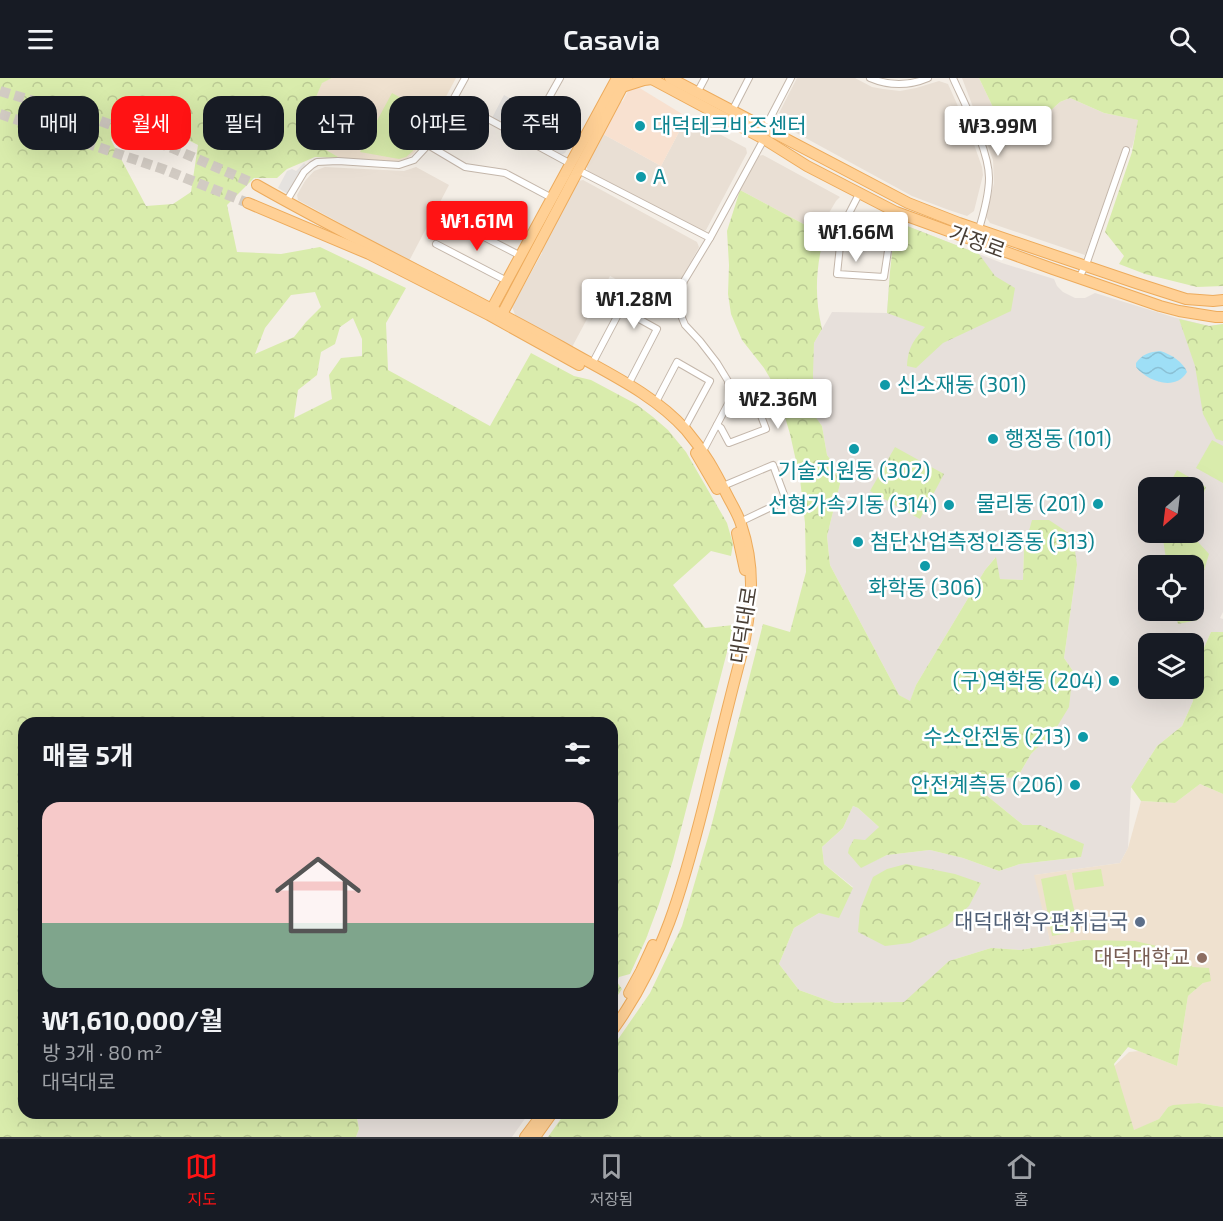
<!DOCTYPE html>
<html lang="ko">
<head>
<meta charset="utf-8">
<style>
	:root { --surface:#171b24; --page:#242831; --text:#f1f3f6; --muted:#9ea1a6; --line:#363941; --accent:#ff1314 }
	body { margin:0; font-family:"Exo 2","Noto Sans KR",sans-serif; background:var(--page); color:var(--text); height:100vh; display:flex; flex-direction:column; font-size:22px; white-space:nowrap }
	* { box-sizing:border-box; margin:0 }
	p { font-size:20px; color:var(--muted) }
	.icon { flex:none; width:33px; height:33px; fill:none; stroke:currentColor; stroke-width:2; stroke-linecap:round; stroke-linejoin:round }
	.map { position:relative; flex:1; overflow:hidden }
	.panel { position:absolute; left:18px; top:639px; width:600px; height:402px; display:flex; flex-direction:column; background:var(--surface); border-radius:18px; box-shadow:0 6px 24px #0002 }
	.panel>* { flex:none }
	.top-card { position:absolute; left:18px; top:18px; width:600px; height:54px; display:flex; gap:12px }
	.needle { width:39px; rotate:208deg }
	.fabs { position:absolute; left:1138px; top:399px; display:grid; gap:12px }
	.fabs a { display:grid; place-items:center; width:66px; height:66px; border-radius:12px; background:var(--surface); box-shadow:0 6px 24px #0002; font-size:30px }
	.price { position:absolute; translate:-50% -51px; padding:0 14px; border-radius:6px; background:#fff; color:#222; font-size:20px; line-height:39px; filter:drop-shadow(0 2px 3px #0008) }
	.price::after { content:''; position:absolute; left:50%; top:36px; width:18px; height:14px; margin-left:-9px; background:inherit; clip-path:polygon(0 0,100% 0,50% 100%) }
	.price.on { background:var(--accent); color:#fff }
	ul { padding:0; list-style:none }
	li { display:grid; align-content:center; gap:12px; height:318px; padding:0 24px }
	li span { display:grid; place-items:center; height:186px; border-radius:18px; color:#555 }
	li>.icon { margin-inline-start:auto }
	span .icon { width:108px; height:108px; fill:#fffc; stroke-width:1 }
	li b { font-size:26px }
	h2 { display:flex; justify-content:space-between; align-items:center; height:72px; padding:0 24px; font-size:26px }
	.tag { padding:0 21px; border-radius:18px; background:var(--surface); box-shadow:0 6px 24px #0002; font-size:21px; line-height:54px }
	.tag.on { background:var(--accent); color:#fff }
	header { display:flex; justify-content:space-between; align-items:center; height:78px; padding:0 24px; background:var(--surface); font-size:27px; font-weight:600 }
	.dock { display:flex; justify-content:space-around; align-items:center; height:84px; border-top:2px solid var(--line); background:var(--surface); font-size:16px; color:var(--muted) }
	.dock a { display:grid; justify-items:center; gap:3px }
	.dock .on { color:var(--accent) }
	.map>svg:first-child { display:block }
	.residential { fill:#e9dfd4 }
	.commercial { fill:#f8e1d0 }
	.industrial { fill:#e7e0db; fill-rule:evenodd }
	.education { fill:#efe1cf }
	.forest { fill:url(#forest-crowns); fill-rule:evenodd }
	.park { fill:url(#park-tufts) }
	.pitch { fill:#d9ecac }
	.parking { fill:#e5e2df }
	.water { fill:url(#water-waves) }
	.lines { fill:none; stroke-linecap:round; stroke-linejoin:round }
	.primary-tunnel { stroke:#d2cbc3; stroke-width:10; stroke-dasharray:10 5; stroke-linecap:butt }
	.street-casing { stroke:#c4b7ab; stroke-width:8 }
	.primary-casing { stroke:#edab5c; stroke-width:12 }
	.street { stroke:#fff; stroke-width:6 }
	.primary { stroke:#ffd095; stroke-width:10 }
	.culture-dot { fill:#0f9aa8; stroke:#fff; stroke-width:2 }
	.service-dot { fill:#5c6f8a; stroke:#fff; stroke-width:2 }
	.education-dot { fill:#8d6e63; stroke:#fff; stroke-width:2 }
	.labels { text-anchor:middle; stroke-width:5; stroke-linejoin:round; paint-order:stroke }
	.culture-label { font-size:21px; fill:#0d838f; stroke:#fff; text-anchor:start }
	.street-label { font-size:21px; fill:#483e35; stroke:#fff }
	.service-label { font-size:21px; fill:#4e5e75; stroke:#fff; text-anchor:end }
	.education-label { font-size:21px; fill:#785e54; stroke:#fff; text-anchor:end }
</style>
</head>
<body>
<header><svg class="icon" aria-label="menu" viewBox="0 0 24 24"><path d="M4 6h16M4 12h16M4 18h16"/></svg>Casavia<svg class="icon" aria-label="search" viewBox="0 0 24 24"><circle cx="10" cy="10" r="6"/><path d="M15 15l6 6"/></svg></header>
<div class="map">
<svg width="1223" height="1059" viewBox="0 0 1223 1059">
	<defs>
		<pattern id="forest-crowns" width="20" height="18" patternUnits="userSpaceOnUse" patternTransform="scale(1.5)"><rect width="20" height="18" fill="#d9ecac"/><path d="M2 6a3 3 0 1 1 6 0M12 15a3 3 0 1 1 6 0" fill="none" stroke="#bccb95"/></pattern>
		<pattern id="park-tufts" width="24" height="20" patternUnits="userSpaceOnUse" patternTransform="scale(1.5)"><rect width="24" height="20" fill="#d9ecac"/><path d="M3 7l-1-3M5 7V3M7 7l1-3M15 17l-1-3M17 17v-4M19 17l1-3" fill="none" stroke="#bccb95"/></pattern>
		<pattern id="water-waves" width="16" height="10" patternUnits="userSpaceOnUse" patternTransform="scale(1.5)"><rect width="16" height="10" fill="#9edff6"/><path d="M0 5q4-4 8 0t8 0" fill="none" stroke="#8ac0d4"/></pattern>
	</defs>
	<rect width="100%" height="100%" fill="#f4eee6"/>
	<g class="residential">
		<path d="M 797,0 L 855,0 L 872,9 L 883,11 L 900,13 L 916,10 L 939,3 L 948,6 L 970,55 L 982,89 L 983,97 L 974,133 L 967,138 L 946,131 L 912,118 L 778,45 L 777,39 Z"/>
		<path d="M 962,0 L 979,0 L 1001,46 L 1038,44 L 1060,24 L 1070,20 L 1104,35 L 1139,42 L 1132,70 L 1125,68 L 1085,177 L 990,145 L 986,139 L 994,105 L 993,82 Z"/>
		<path d="M 687,39 L 746,70 L 747,75 L 706,152 L 701,154 L 588,93 L 586,87 L 603,56 L 661,88 Z"/>
		<path d="M 763,77 L 840,119 L 836,123 L 826,140 L 824,157 L 740,112 L 758,78 Z"/>
		<path d="M 325,89 L 404,93 L 416,89 L 449,107 L 409,183 L 298,122 L 297,117 L 305,103 L 314,93 Z"/>
		<path d="M 583,102 L 697,164 L 699,169 L 679,205 L 676,227 L 677,234 L 610,198 L 571,271 L 516,239 L 512,229 L 542,175 L 542,169 L 578,103 Z"/>
	</g>
	<path class="commercial" d="M 638,9 L 687,39 L 661,88 L 603,56 L 620,25 L 623,23 L 629,11 Z"/>
	<g class="industrial">
		<path d="M 902,146 L 1002,185 L 1054,201 L 1057,208 L 1063,214 L 1075,220 L 1085,220 L 1095,215 L 1173,239 L 1209,248 L 1223,246 L 1223,534 L 1220,540 L 1223,541 L 1223,554 L 1211,554 L 1194,592 L 1194,566 L 1149,566 L 1149,610 L 1193,611 L 1193,623 L 1182,648 L 1157,668 L 1131,709 L 1128,770 L 1120,785 L 1035,797 L 1051,867 L 1020,872 L 991,870 L 949,883 L 905,924 L 835,925 L 799,912 L 779,886 L 794,850 L 819,835 L 853,809 L 824,786 L 822,769 L 843,750 L 853,728 L 858,730 L 879,749 L 861,789 L 887,777 L 930,772 L 963,780 L 999,793 L 1020,786 L 1081,779 L 1040,747 L 1023,747 L 980,712 L 990,699 L 1017,700 L 1031,676 L 1055,652 L 1073,593 L 1064,580 L 1077,487 L 1024,471 L 1023,502 L 1000,501 L 995,480 L 985,492 L 916,607 L 910,624 L 899,617 L 830,487 L 827,458 L 840,406 L 841,396 L 827,377 L 822,348 L 814,338 L 811,305 L 814,265 L 832,234 L 887,235 L 890,194 ZM 1149,410 L 1194,410 L 1194,454 L 1149,454 ZM 1149,488 L 1194,488 L 1194,532 L 1149,532 Z"/>
		<path d="M 356,1035 L 529,1035 L 512,1059 L 356,1059 L 359,1051 Z"/>
	</g>
	<g class="education">
		<path d="M 332,0 L 456,0 L 419,69 L 413,76 L 406,81 L 396,84 L 340,80 L 300,58 L 322,4 Z"/>
		<path d="M 1200,706 L 1223,716 L 1223,1029 L 1199,1025 L 1168,1029 L 1159,1041 L 1134,1053 L 1111,991 L 1129,974 L 1139,973 L 1177,988 L 1188,918 L 1203,905 L 1193,889 L 1170,871 L 1083,862 L 1051,867 L 1034,797 L 1120,785 L 1128,770 L 1141,723 L 1175,725 Z"/>
	</g>
	<g class="forest">
		<path d="M 0,0 L 332,0 L 322,5 L 300,57 L 340,80 L 315,79 L 287,91 L 277,100 L 254,100 L 227,127 L 237,174 L 281,176 L 320,169 L 406,210 L 386,245 L 388,292 L 490,348 L 531,275 L 574,298 L 591,302 L 636,326 L 653,339 L 668,352 L 686,374 L 727,445 L 733,466 L 731,478 L 711,473 L 673,507 L 705,550 L 734,547 L 673,782 L 659,826 L 646,861 L 630,896 L 619,899 L 617,904 L 622,911 L 612,926 L 612,645 L 24,645 L 24,1035 L 356,1035 L 359,1051 L 356,1059 L 0,1059 ZM 129,32 L 198,67 L 191,114 L 173,126 L 146,128 L 111,62 L 119,47 ZM 315,214 L 321,229 L 306,244 L 294,259 L 255,276 L 265,250 L 291,217 ZM 353,240 L 362,261 L 362,278 L 341,280 L 329,297 L 332,321 L 294,340 L 298,312 L 317,297 L 321,274 L 335,266 L 340,249 Z"/>
		<path d="M 979,0 L 1223,0 L 1223,208 L 1197,209 L 1145,196 L 1119,186 L 1124,178 L 1105,154 L 1132,74 L 1138,42 L 1104,35 L 1070,20 L 1060,24 L 1038,44 L 1016,52 L 1001,46 Z"/>
		<path d="M 740,112 L 824,157 C 816,191 814,217 822,251 L 814,265 L 813,296 L 814,337 L 822,348 L 827,377 L 841,396 L 840,406 L 827,458 L 830,487 L 899,617 L 910,623 L 916,607 L 985,492 L 996,479 L 1000,501 L 1023,502 L 1024,471 L 1032,442 L 1049,442 L 1073,458 L 1077,487 L 1064,580 L 1073,593 L 1069,629 L 1055,652 L 1031,676 L 1017,700 L 990,699 L 980,712 L 1023,747 L 1040,747 L 1084,766 L 1081,779 L 1020,786 L 999,793 L 963,780 L 930,772 L 887,777 L 861,790 L 848,775 L 849,770 L 854,761 L 865,762 L 879,749 L 858,730 L 853,728 L 843,750 L 822,769 L 824,786 L 853,810 L 839,840 L 819,835 L 794,850 L 779,886 L 799,912 L 835,925 L 904,924 L 949,883 L 991,870 L 1020,872 L 1083,862 L 1135,863 L 1170,871 L 1193,889 L 1209,890 L 1211,903 L 1203,905 L 1188,918 L 1177,988 L 1128,969 L 1114,986 L 1134,1052 L 1159,1041 L 1168,1029 L 1173,1027 L 1199,1025 L 1223,1029 L 1223,1059 L 548,1059 L 565,1035 L 612,1035 L 612,970 L 650,915 L 682,848 L 711,749 L 763,546 L 790,554 L 806,494 L 805,445 L 800,401 L 790,356 L 777,312 L 764,290 L 742,262 L 731,236 L 728,216 L 729,187 L 727,153 Z"/>
		<path d="M 902,146 L 979,176 L 995,198 L 1015,210 L 1011,233 L 943,265 L 916,290 L 907,288 C 908,270 913,263 925,249 L 887,235 L 890,194 L 895,147 Z"/>
		<path d="M 1179,241 L 1209,248 L 1223,246 L 1223,363 L 1216,361 L 1203,336 L 1195,288 Z"/>
		<path d="M 1177,392 L 1206,409 L 1194,443 L 1194,410 L 1168,409 Z"/>
		<path d="M 1162,455 L 1190,455 L 1209,476 L 1200,506 L 1194,500 L 1194,488 L 1167,487 Z"/>
		<path d="M 1194,522 L 1198,542 L 1178,546 L 1175,533 L 1194,532 Z"/>
		<path d="M 1211,554 L 1223,554 L 1223,716 L 1200,706 L 1175,725 L 1141,723 L 1131,709 L 1157,668 L 1182,648 L 1193,623 L 1194,592 Z"/>
		<path d="M 906,786 L 955,796 L 981,805 L 969,828 L 947,848 L 910,865 L 885,868 L 858,854 L 860,832 L 873,799 L 887,791 Z"/>
	</g>
	<path class="park" d="M 895,369 L 944,396 L 920,441 L 870,413 Z"/>
	<g class="pitch">
		<path d="M 392,15 L 429,35 L 413,71 L 413,73 L 406,79 L 399,81 L 360,74 Z"/>
		<path d="M 1212,362 L 1223,368 L 1223,405 L 1196,390 Z"/>
		<path d="M 1101,791 L 1104,808 L 1075,812 L 1072,795 Z"/>
		<path d="M 1066,796 L 1079,853 L 1052,858 L 1041,801 Z"/>
	</g>
	<g class="parking">
		<path d="M 504,17 L 575,56 L 565,75 L 560,77 L 492,40 Z"/>
		<path d="M 304,85 L 307,88 L 299,96 L 288,116 L 278,110 L 287,93 L 292,91 L 296,93 Z"/>
	</g>
	<path class="water" d="M 1160,273 C 1171,276 1183,284 1187,294 C 1175,314 1147,303 1136,289 L 1136,285 C 1142,276 1150,274 1160,273 Z"/>
	<g class="lines">
		<g class="primary-tunnel">
			<path d="M 0,13 L 98,42 L 172,70 L 257,107"/>
			<path d="M 0,36 L 163,91 L 248,125"/>
		</g>
		<g class="street-casing">
			<g id="street">
				<path d="M 870,0 C 889,8 909,8 928,0"/>
				<path d="M 953,0 C 965,27 989,72 989,100 C 989,117 983,138 978,154"/>
				<path d="M 697,15 L 705,0"/>
				<path d="M 453,22 L 571,86"/>
				<path d="M 542,32 L 560,0"/>
				<path d="M 732,33 L 749,0"/>
				<path d="M 765,50 L 791,0"/>
				<path d="M 428,67 L 465,89 L 505,95 L 552,120"/>
				<path d="M 578,92 L 710,160"/>
				<path d="M 859,116 L 842,149 L 837,196 L 884,199 L 889,166 L 896,134"/>
				<path d="M 286,124 L 304,94 L 312,87 L 317,84 L 338,83 L 399,87 L 414,82 L 428,67 L 465,0"/>
				<path d="M 449,141 L 521,178"/>
				<path d="M 844,145 L 889,166"/>
				<path d="M 436,166 L 507,203"/>
				<path d="M 1079,200 L 1087,184 L 1126,72"/>
				<path d="M 592,286 L 621,231 L 657,251 L 628,307"/>
				<path d="M 656,324 L 677,284 L 710,303 L 684,351"/>
				<path d="M 717,347 L 721,350 L 729,365 L 766,351 L 752,314 L 729,324"/>
				<path d="M 703,373 L 729,324 L 728,303 L 717,285 L 700,263 L 685,247 L 680,235 L 678,222 L 684,203 L 710,160 L 764,61"/>
				<path d="M 723,408 L 773,387 L 786,422 L 740,444"/>
			</g>
		</g>
		<g class="primary-casing">
			<g id="primary">
				<path d="M 650,0 L 764,61 L 807,88 L 896,134 L 1053,191 L 1160,228 L 1179,233 L 1216,239 L 1223,239"/>
				<path d="M 670,0 L 908,125 L 959,145 L 1136,205 L 1186,221 L 1213,223 L 1223,222"/>
				<path d="M 622,9 L 644,2 L 652,1"/>
				<path d="M 257,107 C 357,164 462,213 562,269 C 605,294 653,315 686,352 C 704,373 715,393 727,417 C 732,427 738,436 741,446 C 756,490 752,527 743,571 C 729,622 717,674 704,726 C 683,809 663,883 612,953"/>
				<path d="M 248,125 L 369,176 L 489,237 L 579,287"/>
				<path d="M 490,234 L 617,0"/>
				<path d="M 500,240 L 627,0"/>
				<path d="M 696,375 L 717,411"/>
				<path d="M 737,455 L 745,492"/>
				<path d="M 629,915 L 641,893 L 653,867"/>
				<path d="M 525,1059 L 543,1035"/>
				<path d="M 535,1059 L 552,1035"/>
			</g>
		</g>
		<use href="#street" class="street"/>
		<use href="#primary" class="primary"/>
	</g>
	<g class="culture-dot">
		<circle cx="640" cy="48" r="6"/>
		<circle cx="641" cy="99" r="6"/>
		<circle cx="885" cy="307" r="6"/>
		<circle cx="993" cy="361" r="6"/>
		<circle cx="854" cy="371" r="6"/>
		<circle cx="1098" cy="426" r="6"/>
		<circle cx="949" cy="427" r="6"/>
		<circle cx="858" cy="464" r="6"/>
		<circle cx="925" cy="488" r="6"/>
		<circle cx="1114" cy="603" r="6"/>
		<circle cx="1083" cy="659" r="6"/>
		<circle cx="1075" cy="707" r="6"/>
	</g>
	<circle class="service-dot" cx="1140" cy="844" r="6"/>
	<circle class="education-dot" cx="1202" cy="880" r="6"/>
	<g class="labels">
		<g class="culture-label">
			<text x="652" y="55">대덕테크비즈센터</text>
			<text x="653" y="106">A</text>
			<text x="897" y="314">신소재동 (301)</text>
			<text x="1005" y="368">행정동 (101)</text>
			<text x="854" y="400" text-anchor="middle">기술지원동 (302)</text>
			<text x="1086" y="433" text-anchor="end">물리동 (201)</text>
			<text x="937" y="434" text-anchor="end">선형가속기동 (314)</text>
			<text x="870" y="471">첨단산업측정인증동 (313)</text>
			<text x="925" y="517" text-anchor="middle">화학동 (306)</text>
			<text x="1102" y="610" text-anchor="end">(구)역학동 (204)</text>
			<text x="1071" y="666" text-anchor="end">수소안전동 (213)</text>
			<text x="1063" y="714" text-anchor="end">안전계측동 (206)</text>
		</g>
		<g class="street-label">
			<text transform="translate(977 164) rotate(20)" y="7">가정로</text>
			<text transform="translate(744 547) rotate(-81)" y="7">대덕대로</text>
		</g>
		<g class="service-label">
			<text x="1128" y="851">대덕대학우편취급국</text>
		</g>
		<g class="education-label">
			<text x="1190" y="887">대덕대학교</text>
		</g>
	</g>
</svg>
<div class="fabs">
<a><svg class="needle" viewBox="-14 -14 28 28"><path d="M0-13l5 13h-10z" fill="#e53935"/><path d="M0 13l5-13h-10z" fill="#9ea1a6"/></svg></a>
<a><svg class="icon" aria-label="locate" viewBox="0 0 24 24"><circle cx="12" cy="12" r="6"/><path d="M12 2v4M12 18v4M2 12h4M18 12h4"/></svg></a>
<a><svg class="icon" aria-label="layers" viewBox="0 0 24 24"><path d="M12 4l9 5-9 5-9-5zM3 14l9 5 9-5"/></svg></a>
</div>
<b class="price" style="left:998px;top:79px">₩3.99M</b>
<b class="price on" style="left:477px;top:174px">₩1.61M</b>
<b class="price" style="left:856px;top:185px">₩1.66M</b>
<b class="price" style="left:634px;top:252px">₩1.28M</b>
<b class="price" style="left:778px;top:352px">₩2.36M</b>
<div class="top-card">
<a class="tag">매매</a>
<a class="tag on">월세</a>
<a class="tag">필터</a>
<a class="tag">신규</a>
<a class="tag">아파트</a>
<a class="tag">주택</a>
</div>
<section class="panel">
<h2>매물 5개<svg class="icon" aria-label="filters" viewBox="0 0 24 24"><path d="M4 7h16M4 17h16"/><circle cx="9" cy="7" r="2"/><circle cx="15" cy="17" r="2"/></svg></h2>
<ul>
<li><span style="background:linear-gradient(#f6c9c9 65%,#7fa58c 0)"><svg class="icon" aria-label="home" viewBox="0 0 24 24"><path d="M3 11l9-7 9 7M6 9v11h12V9"/></svg></span><div><b>₩1,610,000/월</b><p>방 3개 · 80 m²</p><p>대덕대로</p></div></li>
</ul>
</section>
</div>
<nav class="dock">
<a class="on"><svg class="icon" aria-label="map" viewBox="0 0 24 24"><path d="M3 6l6-2 6 2 6-2v14l-6 2-6-2-6 2zM9 4v14M15 6v14"/></svg>지도</a>
<a><svg class="icon" aria-label="saved" viewBox="0 0 24 24"><path d="M7 4h10v16l-5-4-5 4z"/></svg>저장됨</a>
<a><svg class="icon" aria-label="home" viewBox="0 0 24 24"><path d="M3 11l9-7 9 7M6 9v11h12V9"/></svg>홈</a>
</nav>
</body>
</html>
